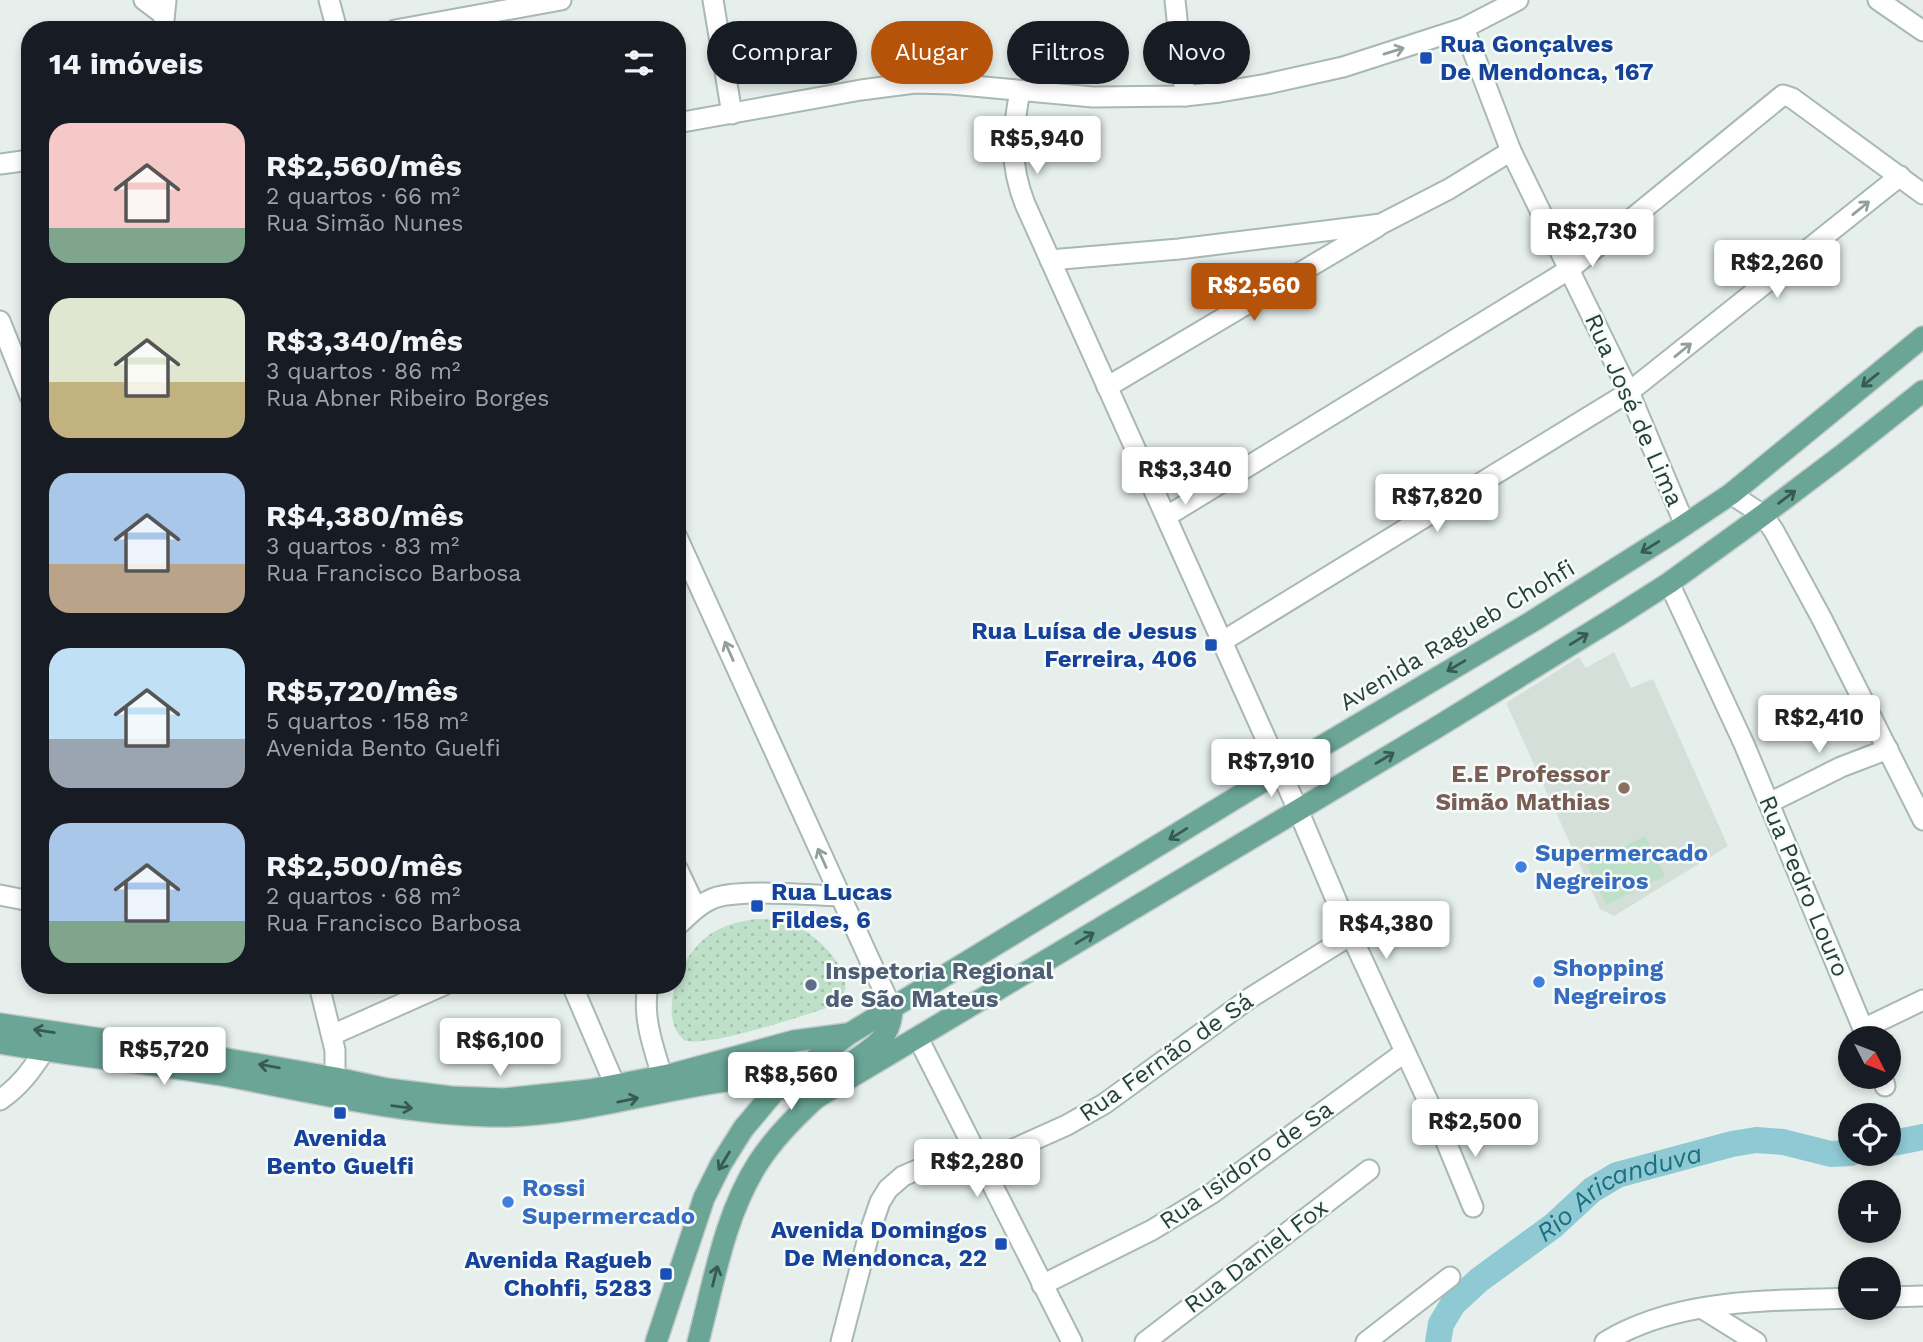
<!DOCTYPE html>
<html lang="pt">
<head>
<meta charset="utf-8">
<style>
	:root { --surface:#171b24; --page:#20242c; --text:#f1f3f6; --muted:#9ea1a6; --accent:#b45309 }
	body { margin:0; font-family:"Work Sans",sans-serif; background:var(--page); color:var(--text); height:100vh; display:flex; flex-direction:column; font-size:26px; white-space:nowrap }
	* { box-sizing:border-box; margin:0 }
	p { font-size:23px; color:var(--muted) }
	.icon { flex:none; width:38px; height:38px; fill:none; stroke:currentColor; stroke-width:2; stroke-linecap:round; stroke-linejoin:round }
	.map { position:relative; flex:1; overflow:hidden }
	.drawer { position:absolute; left:21px; top:21px; width:665px; height:973px; display:flex; flex-direction:column; background:var(--surface); border-radius:28px; box-shadow:0 4px 10px #0003 }
	.drawer>* { flex:none }
	.top-card { position:absolute; left:707px; top:21px; width:665px; height:63px; display:flex; gap:14px }
	.needle { width:46px; rotate:132deg }
	.fabs { position:absolute; left:1838px; top:1026px; display:grid; gap:14px }
	.fabs a { display:grid; place-items:center; width:63px; height:63px; border-radius:50%; background:var(--surface); box-shadow:0 4px 10px #0003; font-size:35px }
	.price { position:absolute; translate:-50% -60px; padding:0 16px; border-radius:7px; background:#fff; color:#222; font-size:23px; line-height:46px; filter:drop-shadow(0 2px 4px #0008) }
	.price::after { content:''; position:absolute; left:50%; top:42px; width:21px; height:16px; margin-left:-10px; background:inherit; clip-path:polygon(0 0,100% 0,50% 100%) }
	.price.active { background:var(--accent); color:#fff }
	ul { padding:0; list-style:none }
	li { display:flex; align-items:center; gap:21px; height:175px; padding:0 28px }
	li span { display:grid; place-items:center; flex:none; width:196px; height:140px; border-radius:21px; color:#555 }
	li>.icon { margin-inline-start:auto }
	span .icon { width:84px; height:84px; fill:#fffc; stroke-width:1 }
	li b { font-size:30px }
	h2 { display:flex; justify-content:space-between; align-items:center; height:84px; padding:0 28px; font-size:30px }
	.chip { padding:0 24px; border-radius:32px; background:var(--surface); box-shadow:0 4px 10px #0003; font-size:24px; line-height:63px }
	.chip.active { background:var(--accent); color:#fff }
	.map>svg:first-child { display:block }
	.built { fill:#d4dfda }
	.grass { fill:#bfe0c8 }
	.park { fill:url(#park-dots) }
	.lines { fill:none; stroke-linecap:round; stroke-linejoin:round }
	.river { stroke:#8ec9d4; stroke-width:26 }
	.minor-casing { stroke:#a8b8b2; stroke-width:23 }
	.major-casing { stroke:#c2cac8; stroke-width:24 }
	.minor { stroke:#fff; stroke-width:19 }
	.major { stroke:#6aa596; stroke-width:21 }
	.oneway { stroke:#92a09c }
	.oneway2 { stroke:#365b51 }
	.transit-dot { fill:#1a4fb4; stroke:#f7fbf9; stroke-width:2.5 }
	.education-dot { fill:#8d6e63; stroke:#f7fbf9; stroke-width:2.5 }
	.shop-dot { fill:#3f7fe0; stroke:#f7fbf9; stroke-width:2.5 }
	.service-dot { fill:#5c6f8a; stroke:#f7fbf9; stroke-width:2.5 }
	.labels { text-anchor:middle; stroke-width:5; stroke-linejoin:round; paint-order:stroke }
	.transit-label { font-size:24px; font-weight:bold; fill:#164399; stroke:#f7fbf9; text-anchor:end }
	.street-label { font-size:24px; fill:#24423a; stroke:#f7fbf9 }
	.education-label { font-size:24px; font-weight:bold; fill:#785e54; stroke:#f7fbf9; text-anchor:end }
	.shop-label { font-size:24px; font-weight:bold; fill:#366cbe; stroke:#f7fbf9; text-anchor:start }
	.service-label { font-size:24px; font-weight:bold; fill:#4e5e75; stroke:#f7fbf9; text-anchor:start }
	.water-label { font-size:26px; font-style:italic; fill:#1c6f80; stroke:#f7fbf9 }
</style>
</head>
<body>
<div class="map">
<svg width="1923" height="1342" viewBox="0 0 1923 1342">
	<defs>
		<pattern id="park-dots" width="8" height="8" patternUnits="userSpaceOnUse" patternTransform="scale(1.75)"><rect width="8" height="8" fill="#bfe0c8"/><path d="M2 2h.1M6 6h.1" fill="none" stroke="#a4c1ad" stroke-width="1.8" stroke-linecap="round"/></pattern>
	</defs>
	<rect width="100%" height="100%" fill="#e6efeb"/>
	<path class="built" d="M 1614,652 L 1631,688 L 1653,679 L 1728,846 L 1614,916 L 1600,909 L 1506,703 L 1579,657 L 1586,668 Z"/>
	<path class="grass" d="M 1645,836 L 1665,876 L 1606,905 L 1587,865 Z"/>
	<path class="park" d="M 757,919 C 770,919 783,920 795,925 C 819,936 866,981 835,1005 C 809,1014 705,1049 684,1040 C 656,1016 681,957 705,938 C 720,926 738,921 757,919 Z"/>
	<g class="lines">
		<g class="river">
			<path d="M 1888,1144 L 1923,1137"/>
			<path id="s1" d="M 1438,1342 L 1441,1324 L 1453,1304 L 1479,1280 L 1553,1226 L 1592,1190 L 1617,1175 L 1732,1144 L 1756,1140 L 1783,1142 L 1831,1154 L 1851,1153"/>
		</g>
		<g class="minor-casing">
			<g id="minor">
				<path d="M 144,0 L 164,15"/>
				<path d="M 329,0 L 337,30"/>
				<path d="M 713,0 L 732,114"/>
				<path d="M 1175,0 L 1185,96"/>
				<path d="M 1878,0 L 1923,31"/>
				<path d="M 1464,28 L 1511,151 L 1629,392 L 1685,525"/>
				<path d="M 163,30 L 166,0"/>
				<path d="M 395,30 L 561,0"/>
				<path d="M 1020,91 C 1012,134 1009,163 1025,204 L 1298,810 L 1351,935 L 1440,1127 L 1473,1207"/>
				<path d="M 677,123 L 861,90 L 915,83 L 951,84 L 1093,97 L 1185,96 L 1220,92 L 1267,84 L 1343,67 L 1464,28 L 1518,0"/>
				<path d="M 0,164 L 30,160"/>
				<path d="M 1050,260 L 1179,249 L 1381,224 L 1449,189 L 1511,151"/>
				<path d="M 0,321 L 30,396"/>
				<path d="M 1107,387 L 1377,227"/>
				<path d="M 1731,494 L 1763,515 L 1774,531 L 1822,619 L 1923,820"/>
				<path d="M 1167,516 L 1570,269 L 1783,95 L 1792,98 L 1923,194"/>
				<path d="M 677,537 L 892,1009"/>
				<path d="M 1669,583 L 1744,744 L 1867,1038"/>
				<path d="M 1223,641 L 1629,392 L 1900,176"/>
				<path d="M 1769,803 L 1841,767 L 1888,749"/>
				<path d="M 677,868 L 696,908"/>
				<path d="M 0,895 L 30,901"/>
				<path d="M 677,926 C 689,915 701,902 717,897 C 745,889 808,895 839,896"/>
				<path d="M 319,985 L 335,1050 L 335,1094"/>
				<path d="M 572,985 L 615,1085"/>
				<path d="M 648,985 C 641,1022 657,1055 666,1090"/>
				<path d="M 1863,1029 L 1923,1000"/>
				<path d="M 332,1035 L 444,985"/>
				<path d="M 918,1038 L 1072,1342"/>
				<path d="M 1882,1076 L 1885,1086"/>
				<path d="M 0,1100 C 20,1086 31,1071 44,1051"/>
				<path d="M 1042,1285 L 1152,1230 L 1211,1194 L 1405,1052"/>
				<path d="M 1888,1297 L 1923,1296"/>
				<path d="M 1703,1309 L 1756,1342"/>
				<path d="M 841,1342 L 869,1234 L 880,1202 L 888,1189 L 903,1176 L 936,1162 L 998,1156 L 1067,1125 L 1104,1104 L 1250,998 L 1351,935"/>
				<path d="M 1145,1342 L 1369,1170"/>
				<path d="M 1366,1342 L 1450,1277"/>
				<path d="M 1605,1342 C 1677,1298 1768,1301 1850,1298"/>
			</g>
		</g>
		<g class="major-casing">
			<g id="major">
				<path d="M 0,1024 L 175,1050 L 336,1078 L 387,1089 L 451,1097 L 504,1099 L 590,1090 L 673,1074 L 794,1041 L 847,1034"/>
				<path d="M 0,1043 C 73,1056 147,1063 221,1075 C 314,1092 409,1116 504,1116 C 584,1115 661,1088 740,1079 L 761,1082 L 816,1098"/>
				<path d="M 846,1066 C 870,1049 891,1041 892,1009"/>
				<path d="M 656,1342 L 704,1198 L 721,1164 L 743,1129 L 779,1086 L 849,1034 L 1280,771 L 1533,621 L 1674,532 L 1731,494 L 1923,337"/>
				<path d="M 698,1342 C 714,1282 724,1216 758,1163 C 774,1138 794,1118 816,1098 L 1434,729 L 1619,615 L 1669,583 L 1763,515 L 1845,453 L 1923,391"/>
			</g>
		</g>
		<use href="#minor" class="minor"/>
		<use href="#major" class="major"/>
	</g>
	<defs><path id="oneway-shaft" d="M-6 0H5M1.5-3L5.5 0L1.5 3" fill="none" stroke-width="1.6" stroke-linecap="round" stroke-linejoin="round" transform="scale(1.75)"/></defs>
	<g class="oneway">
		<use href="#oneway-shaft" transform="translate(1394 51) rotate(-17)"/>
		<use href="#oneway-shaft" transform="translate(1861 208) rotate(-39)"/>
		<use href="#oneway-shaft" transform="translate(1683 350) rotate(-39)"/>
		<use href="#oneway-shaft" transform="translate(729 651) rotate(-114)"/>
		<use href="#oneway-shaft" transform="translate(822 858) rotate(-114)"/>
	</g>
	<g class="oneway2">
		<use href="#oneway-shaft" transform="translate(1870 380) rotate(141)"/>
		<use href="#oneway-shaft" transform="translate(1787 497) rotate(-37)"/>
		<use href="#oneway-shaft" transform="translate(1650 547) rotate(148)"/>
		<use href="#oneway-shaft" transform="translate(1579 639) rotate(-32)"/>
		<use href="#oneway-shaft" transform="translate(1456 666) rotate(149)"/>
		<use href="#oneway-shaft" transform="translate(1385 758) rotate(-31)"/>
		<use href="#oneway-shaft" transform="translate(1178 834) rotate(148)"/>
		<use href="#oneway-shaft" transform="translate(1085 938) rotate(-31)"/>
		<use href="#oneway-shaft" transform="translate(44 1031) rotate(-171)"/>
		<use href="#oneway-shaft" transform="translate(269 1066) rotate(-170)"/>
		<use href="#oneway-shaft" transform="translate(628 1100) rotate(-12)"/>
		<use href="#oneway-shaft" transform="translate(402 1107) rotate(8)"/>
		<use href="#oneway-shaft" transform="translate(724 1161) rotate(121)"/>
		<use href="#oneway-shaft" transform="translate(715 1276) rotate(-76)"/>
	</g>
	<g class="transit-dot">
		<rect x="1419" y="51" width="14" height="14" rx="3.5"/>
		<rect x="1204" y="638" width="14" height="14" rx="3.5"/>
		<rect x="750" y="899" width="14" height="14" rx="3.5"/>
		<rect x="333" y="1106" width="14" height="14" rx="3.5"/>
		<rect x="994" y="1237" width="14" height="14" rx="3.5"/>
		<rect x="659" y="1267" width="14" height="14" rx="3.5"/>
	</g>
	<circle class="education-dot" cx="1624" cy="788" r="7"/>
	<g class="shop-dot">
		<circle cx="1521" cy="867" r="7"/>
		<circle cx="1539" cy="982" r="7"/>
		<circle cx="508" cy="1202" r="7"/>
	</g>
	<circle class="service-dot" cx="811" cy="985" r="7"/>
	<g class="labels">
		<g class="transit-label">
			<text x="1440" y="52" text-anchor="start">Rua Gonçalves<tspan x="1440" dy="28">De Mendonca, 167</tspan></text>
			<text x="1197" y="639">Rua Luísa de Jesus<tspan x="1197" dy="28">Ferreira, 406</tspan></text>
			<text x="771" y="900" text-anchor="start">Rua Lucas<tspan x="771" dy="28">Fildes, 6</tspan></text>
			<text x="340" y="1146" text-anchor="middle">Avenida<tspan x="340" dy="28">Bento Guelfi</tspan></text>
			<text x="987" y="1238">Avenida Domingos<tspan x="987" dy="28">De Mendonca, 22</tspan></text>
			<text x="652" y="1268">Avenida Ragueb<tspan x="652" dy="28">Chohfi, 5283</tspan></text>
		</g>
		<g class="street-label">
			<text transform="translate(1634 410) rotate(66)" y="8">Rua José de Lima</text>
			<text transform="translate(1457 635) rotate(-31)" y="8">Avenida Ragueb Chohfi</text>
			<text transform="translate(1804 886) rotate(67)" y="8">Rua Pedro Louro</text>
			<text transform="translate(1166 1057) rotate(-35)" y="8">Rua Fernão de Sá</text>
			<text transform="translate(1246 1165) rotate(-35)" y="8">Rua Isidoro de Sa</text>
			<text transform="translate(1256 1256) rotate(-37)" y="8">Rua Daniel Fox</text>
		</g>
		<g class="education-label">
			<text x="1610" y="782">E.E Professor<tspan x="1610" dy="28">Simão Mathias</tspan></text>
		</g>
		<g class="shop-label">
			<text x="1535" y="861">Supermercado<tspan x="1535" dy="28">Negreiros</tspan></text>
			<text x="1553" y="976">Shopping<tspan x="1553" dy="28">Negreiros</tspan></text>
			<text x="522" y="1196">Rossi<tspan x="522" dy="28">Supermercado</tspan></text>
		</g>
		<g class="service-label">
			<text x="825" y="979">Inspetoria Regional<tspan x="825" dy="28">de São Mateus</tspan></text>
		</g>
		<g class="water-label">
			<text dy="9" stroke="none"><textPath href="#s1" startOffset="245">Rio Aricanduva</textPath></text>
		</g>
	</g>
</svg>
<div class="fabs">
<a><svg class="needle" viewBox="-14 -14 28 28"><path d="M0-13l5 13h-10z" fill="#e53935"/><path d="M0 13l5-13h-10z" fill="#9ea1a6"/></svg></a>
<a><svg class="icon" aria-label="locate" viewBox="0 0 24 24"><circle cx="12" cy="12" r="6"/><path d="M12 2v4M12 18v4M2 12h4M18 12h4"/></svg></a>
<a>+</a>
<a>−</a>
</div>
<b class="price" style="left:1037px;top:176px">R$5,940</b>
<b class="price" style="left:1592px;top:269px">R$2,730</b>
<b class="price" style="left:1777px;top:300px">R$2,260</b>
<b class="price active" style="left:1254px;top:323px">R$2,560</b>
<b class="price" style="left:1185px;top:507px">R$3,340</b>
<b class="price" style="left:1437px;top:534px">R$7,820</b>
<b class="price" style="left:1819px;top:755px">R$2,410</b>
<b class="price" style="left:1271px;top:799px">R$7,910</b>
<b class="price" style="left:1386px;top:961px">R$4,380</b>
<b class="price" style="left:500px;top:1078px">R$6,100</b>
<b class="price" style="left:164px;top:1087px">R$5,720</b>
<b class="price" style="left:791px;top:1112px">R$8,560</b>
<b class="price" style="left:1475px;top:1159px">R$2,500</b>
<b class="price" style="left:977px;top:1199px">R$2,280</b>
<div class="top-card">
<a class="chip">Comprar</a>
<a class="chip active">Alugar</a>
<a class="chip">Filtros</a>
<a class="chip">Novo</a>
</div>
<section class="drawer">
<h2>14 imóveis<svg class="icon" aria-label="filters" viewBox="0 0 24 24"><path d="M4 7h16M4 17h16"/><circle cx="9" cy="7" r="2"/><circle cx="15" cy="17" r="2"/></svg></h2>
<ul>
<li><span style="background:linear-gradient(#f6c9c9 75%,#7fa58c 0)"><svg class="icon" aria-label="home" viewBox="0 0 24 24"><path d="M3 11l9-7 9 7M6 9v11h12V9"/></svg></span><div><b>R$2,560/mês</b><p>2 quartos · 66 m²</p><p>Rua Simão Nunes</p></div></li>
<li><span style="background:linear-gradient(#dfe7d0 60%,#c2b280 0)"><svg class="icon" aria-label="home" viewBox="0 0 24 24"><path d="M3 11l9-7 9 7M6 9v11h12V9"/></svg></span><div><b>R$3,340/mês</b><p>3 quartos · 86 m²</p><p>Rua Abner Ribeiro Borges</p></div></li>
<li><span style="background:linear-gradient(#a9c7e8 65%,#b9a48a 0)"><svg class="icon" aria-label="home" viewBox="0 0 24 24"><path d="M3 11l9-7 9 7M6 9v11h12V9"/></svg></span><div><b>R$4,380/mês</b><p>3 quartos · 83 m²</p><p>Rua Francisco Barbosa</p></div></li>
<li><span style="background:linear-gradient(#bfe0f5 65%,#9aa5b1 0)"><svg class="icon" aria-label="home" viewBox="0 0 24 24"><path d="M3 11l9-7 9 7M6 9v11h12V9"/></svg></span><div><b>R$5,720/mês</b><p>5 quartos · 158 m²</p><p>Avenida Bento Guelfi</p></div></li>
<li><span style="background:linear-gradient(#a9c7e8 70%,#7fa58c 0)"><svg class="icon" aria-label="home" viewBox="0 0 24 24"><path d="M3 11l9-7 9 7M6 9v11h12V9"/></svg></span><div><b>R$2,500/mês</b><p>2 quartos · 68 m²</p><p>Rua Francisco Barbosa</p></div></li>
</ul>
</section>
</div>
</body>
</html>
